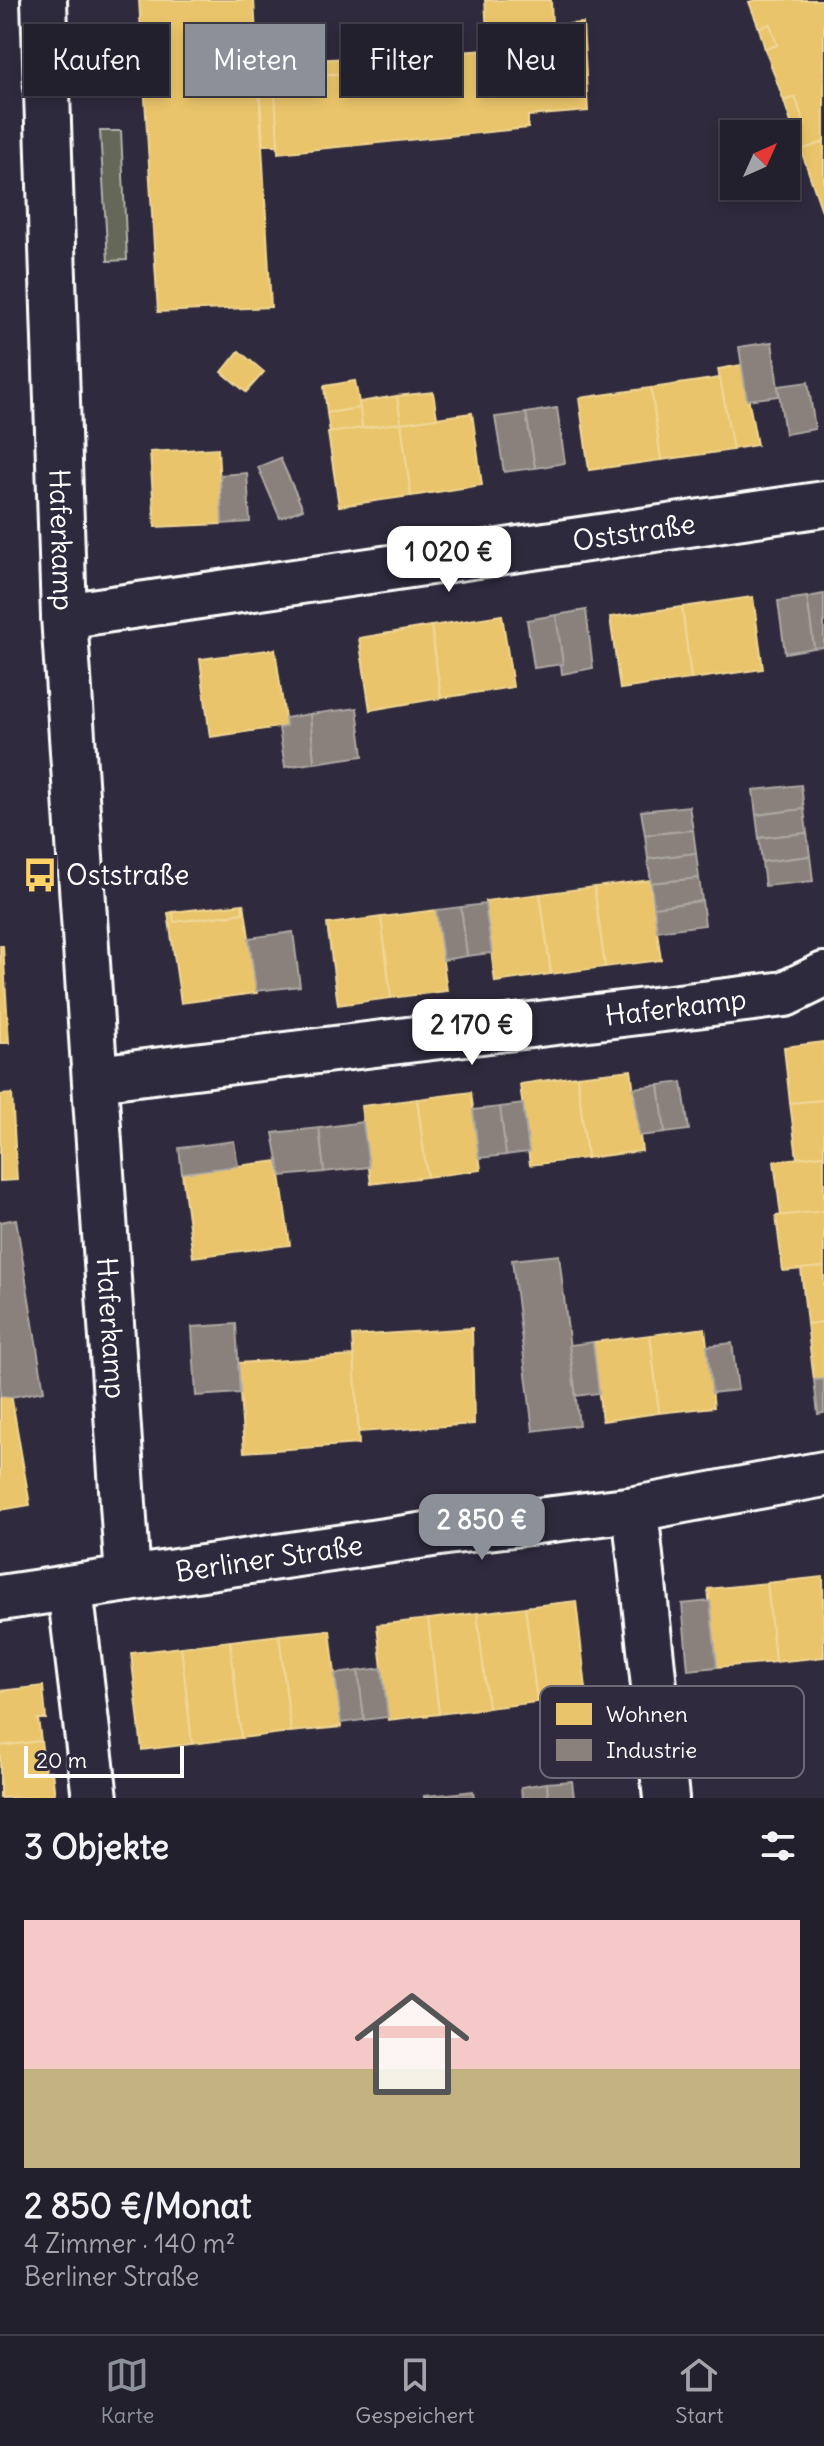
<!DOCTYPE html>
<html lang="de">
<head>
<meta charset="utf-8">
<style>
	:root { --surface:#23202e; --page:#2f2d3a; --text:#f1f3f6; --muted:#a3a3aa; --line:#403e4a; --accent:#8c9099 }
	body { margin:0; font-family:Delius,sans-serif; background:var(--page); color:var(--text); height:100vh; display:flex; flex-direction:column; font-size:30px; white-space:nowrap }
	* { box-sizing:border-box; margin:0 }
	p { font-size:26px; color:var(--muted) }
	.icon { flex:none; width:44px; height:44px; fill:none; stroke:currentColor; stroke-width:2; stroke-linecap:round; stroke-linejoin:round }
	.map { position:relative; height:1798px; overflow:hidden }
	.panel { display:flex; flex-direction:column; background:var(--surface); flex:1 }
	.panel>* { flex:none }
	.banner { position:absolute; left:24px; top:24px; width:776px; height:72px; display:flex; gap:16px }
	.needle { width:52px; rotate:45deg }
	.tools { position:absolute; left:720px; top:120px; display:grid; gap:16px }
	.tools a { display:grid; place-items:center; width:80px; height:80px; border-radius:0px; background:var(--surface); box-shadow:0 4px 12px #0003,0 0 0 2px var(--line); font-size:40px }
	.scale { position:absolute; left:24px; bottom:20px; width:160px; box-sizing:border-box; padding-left:8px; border:4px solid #fff; border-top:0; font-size:22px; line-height:28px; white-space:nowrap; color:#fff; -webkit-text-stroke:6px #2f2a3d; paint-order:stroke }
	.price { position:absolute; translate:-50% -68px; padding:0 18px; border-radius:16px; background:#fff; color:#222; font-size:26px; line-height:52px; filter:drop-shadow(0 2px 4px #0008) }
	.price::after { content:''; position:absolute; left:50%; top:48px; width:24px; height:18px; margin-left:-12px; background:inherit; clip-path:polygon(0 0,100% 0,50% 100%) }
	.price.current { background:var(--accent); color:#fff }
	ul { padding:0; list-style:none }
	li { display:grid; align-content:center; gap:16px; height:424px; padding:0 24px }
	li+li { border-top:2px solid var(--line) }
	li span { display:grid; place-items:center; height:248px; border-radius:0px; color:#555 }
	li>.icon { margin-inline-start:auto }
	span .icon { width:144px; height:144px; fill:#fffc; stroke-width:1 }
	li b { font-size:34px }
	h2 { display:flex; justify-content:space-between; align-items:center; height:96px; padding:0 24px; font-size:34px }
	.chip { padding:0 28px; border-radius:0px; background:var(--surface); box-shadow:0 4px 12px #0003,0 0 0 2px var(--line); font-size:28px; line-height:72px }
	.chip.current { background:var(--accent); color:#fff }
	.tab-bar { display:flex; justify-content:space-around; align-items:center; height:112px; border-top:2px solid var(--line); background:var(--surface); font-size:22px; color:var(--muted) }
	.tab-bar a { display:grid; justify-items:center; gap:4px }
	.tab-bar .current { color:var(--accent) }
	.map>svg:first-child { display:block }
	.green { fill:#656759; stroke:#b2b3ac; stroke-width:2 }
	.homes { fill:#e9c46a; stroke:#f0d697; stroke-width:2 }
	.industry { fill:#8a817c; stroke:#ada7a3; stroke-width:2 }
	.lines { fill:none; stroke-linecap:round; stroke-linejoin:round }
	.minor-casing { stroke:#fff; stroke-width:50 }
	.minor { stroke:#2f2a3d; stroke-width:44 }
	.labels { text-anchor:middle; stroke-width:8; stroke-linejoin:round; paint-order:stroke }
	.street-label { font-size:28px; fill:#fff; stroke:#2f2a3d }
	.poi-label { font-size:28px; fill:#fff; stroke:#2f2a3d; text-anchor:start }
	.key { fill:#2f2a3d; stroke:#6d6a77; stroke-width:2 }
	.key-label { font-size:22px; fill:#fff }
</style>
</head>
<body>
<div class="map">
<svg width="824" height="1798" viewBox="0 0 824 1798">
	<rect width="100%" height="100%" fill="#2f2a3d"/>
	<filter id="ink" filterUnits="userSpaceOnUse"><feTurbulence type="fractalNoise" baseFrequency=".0125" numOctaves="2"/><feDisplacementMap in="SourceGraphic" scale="16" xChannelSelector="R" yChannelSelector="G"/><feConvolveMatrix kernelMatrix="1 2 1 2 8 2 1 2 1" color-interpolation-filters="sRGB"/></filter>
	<g filter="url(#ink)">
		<path class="green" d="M 100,131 L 121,131 L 127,260 L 108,261 Z"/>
		<g class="homes">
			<path d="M 139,0 L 254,0 L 271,307 L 158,312 Z"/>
			<path d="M 485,0 L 551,0 L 552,25 L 583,23 L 588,111 L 528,116 L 528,128 L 278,153 L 274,77 L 459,67 L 458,52 L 488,50 Z"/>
			<path d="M 756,0 L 824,0 L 824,142 L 801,150 L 793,129 L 805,125 L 795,97 L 784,101 L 765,49 L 777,45 L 770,24 L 759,28 L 749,2 Z"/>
			<path d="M 770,24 L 777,45 L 765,49 L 759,28 Z"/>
			<path d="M 458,52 L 459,67 L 259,78 L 258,63 Z"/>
			<path d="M 274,77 L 278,145 L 263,145 L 259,78 Z"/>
			<path d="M 795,97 L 805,125 L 793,129 L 784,101 Z"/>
			<path d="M 824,142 L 824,217 L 801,150 Z"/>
			<path d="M 239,351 L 264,372 L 246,392 L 222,372 Z"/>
			<path d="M 742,365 L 757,445 L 732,449 L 718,369 Z"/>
			<path d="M 720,378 L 733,450 L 661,460 L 651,388 Z"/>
			<path d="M 355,381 L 360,408 L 327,413 L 324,386 Z"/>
			<path d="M 651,388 L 661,460 L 589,470 L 579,398 Z"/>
			<path d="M 433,392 L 437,418 L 401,423 L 397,396 Z"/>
			<path d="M 397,396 L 401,423 L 362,428 L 359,402 Z"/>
			<path d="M 360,408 L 362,428 L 330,433 L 327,413 Z"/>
			<path d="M 472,413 L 482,485 L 411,496 L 401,423 Z"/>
			<path d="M 401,423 L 411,496 L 339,506 L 328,433 Z"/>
			<path d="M 218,448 L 222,524 L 155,527 L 150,452 Z"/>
			<path d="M 753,597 L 763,669 L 691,679 L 682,607 Z"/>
			<path d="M 682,607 L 691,679 L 620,689 L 610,617 Z"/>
			<path d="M 502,615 L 513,687 L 441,698 L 431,626 Z"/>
			<path d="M 431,626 L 441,698 L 370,710 L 359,638 Z"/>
			<path d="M 275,649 L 286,726 L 210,737 L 200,659 Z"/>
			<path d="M 650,880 L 661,960 L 605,967 L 594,887 Z"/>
			<path d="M 594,887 L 605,967 L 551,974 L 540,894 Z"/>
			<path d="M 540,894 L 551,974 L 495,982 L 485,901 Z"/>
			<path d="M 244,903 L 257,993 L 181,1003 L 168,913 L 173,912 L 174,922 L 232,915 L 243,913 Z"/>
			<path d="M 242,904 L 243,913 L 174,922 L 173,912 Z"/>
			<path d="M 436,910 L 447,991 L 391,998 L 381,917 Z"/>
			<path d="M 381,917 L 391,998 L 338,1005 L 327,924 Z"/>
			<path d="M 0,946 L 3,946 L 9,1043 L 0,1043 Z"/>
			<path d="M 824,1042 L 824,1100 L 790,1103 L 784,1047 Z"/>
			<path d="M 631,1070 L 642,1151 L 587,1158 L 577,1076 Z"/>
			<path d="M 577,1076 L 587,1158 L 530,1165 L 520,1084 Z"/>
			<path d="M 471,1092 L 481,1170 L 427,1177 L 417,1099 Z"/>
			<path d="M 12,1094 L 17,1180 L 0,1181 L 0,1095 Z"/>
			<path d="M 417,1099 L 427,1177 L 371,1184 L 361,1106 Z"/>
			<path d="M 824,1100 L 824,1155 L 797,1158 L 790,1103 Z"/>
			<path d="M 824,1155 L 824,1211 L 781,1216 L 774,1161 Z"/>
			<path d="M 278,1161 L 290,1245 L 193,1257 L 182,1173 Z"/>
			<path d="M 824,1211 L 824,1267 L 783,1271 L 776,1216 Z"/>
			<path d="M 824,1267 L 824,1322 L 807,1324 L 801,1269 Z"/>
			<path d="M 824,1322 L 824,1379 L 814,1380 L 807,1324 Z"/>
			<path d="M 472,1328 L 474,1424 L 359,1432 L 352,1336 Z"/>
			<path d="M 705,1328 L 714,1407 L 659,1413 L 650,1335 Z"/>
			<path d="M 650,1335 L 659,1413 L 602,1421 L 593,1342 Z"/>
			<path d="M 354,1356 L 359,1444 L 244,1452 L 238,1363 Z"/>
			<path d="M 11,1394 L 30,1505 L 0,1510 L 0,1396 Z"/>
			<path d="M 823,1577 L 824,1657 L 775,1662 L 767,1583 Z"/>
			<path d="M 767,1583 L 775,1662 L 717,1667 L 708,1589 Z"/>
			<path d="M 576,1601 L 587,1697 L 537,1702 L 525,1607 Z"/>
			<path d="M 525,1607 L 537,1702 L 488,1708 L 477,1613 Z"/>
			<path d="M 477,1613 L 488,1708 L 439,1714 L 428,1619 Z"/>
			<path d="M 428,1619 L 439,1714 L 388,1720 L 377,1625 Z"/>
			<path d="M 330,1630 L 341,1727 L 291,1732 L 279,1635 Z"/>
			<path d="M 279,1635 L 291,1732 L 241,1738 L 230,1641 Z"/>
			<path d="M 230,1641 L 241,1738 L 192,1744 L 181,1647 Z"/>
			<path d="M 181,1647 L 192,1744 L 142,1750 L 131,1653 Z"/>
			<path d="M 43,1686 L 46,1719 L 38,1719 L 41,1741 L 0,1746 L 0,1691 Z"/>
			<path d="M 41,1741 L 45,1771 L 52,1771 L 55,1797 L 0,1798 L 0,1746 Z"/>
		</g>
		<g class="industry">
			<path d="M 772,342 L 779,396 L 747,400 L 739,347 Z"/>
			<path d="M 808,382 L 815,429 L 785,434 L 778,386 Z"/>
			<path d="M 557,408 L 565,463 L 535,468 L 526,413 Z"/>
			<path d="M 526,413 L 535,468 L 504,472 L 495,417 Z"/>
			<path d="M 280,458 L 303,509 L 280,518 L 258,467 Z"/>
			<path d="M 247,473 L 250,522 L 222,524 L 220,475 Z"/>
			<path d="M 824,594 L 824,647 L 814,648 L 807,597 Z"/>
			<path d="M 807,597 L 814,648 L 785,653 L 778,601 Z"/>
			<path d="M 586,610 L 593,668 L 562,674 L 556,615 Z"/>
			<path d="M 556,615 L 563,664 L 534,668 L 527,620 Z"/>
			<path d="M 357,708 L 363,756 L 314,763 L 310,714 Z"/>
			<path d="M 310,714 L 314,763 L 285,767 L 279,728 L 286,726 L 285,718 Z"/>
			<path d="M 801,785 L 804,809 L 756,815 L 753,790 Z"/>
			<path d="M 689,806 L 693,830 L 645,835 L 641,811 Z"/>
			<path d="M 804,809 L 807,833 L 759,838 L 756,815 Z"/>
			<path d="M 693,830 L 696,853 L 648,859 L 645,835 Z"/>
			<path d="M 807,833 L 810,856 L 762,862 L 759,838 Z"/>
			<path d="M 696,853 L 699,878 L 651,883 L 648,859 Z"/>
			<path d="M 810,856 L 813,881 L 765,886 L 762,862 Z"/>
			<path d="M 699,878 L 702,901 L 654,907 L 651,883 Z"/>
			<path d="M 702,901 L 705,925 L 657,931 L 654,907 Z"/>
			<path d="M 485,904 L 492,953 L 467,956 L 461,907 Z"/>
			<path d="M 461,907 L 467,956 L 443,960 L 436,910 Z"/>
			<path d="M 293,932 L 300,986 L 256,991 L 249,938 Z"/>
			<path d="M 682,1082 L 689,1130 L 665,1133 L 659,1085 Z"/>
			<path d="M 659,1085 L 665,1133 L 639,1136 L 634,1088 Z"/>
			<path d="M 523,1104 L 529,1152 L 506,1155 L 500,1107 Z"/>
			<path d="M 500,1107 L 506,1155 L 479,1158 L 473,1110 Z"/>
			<path d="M 363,1122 L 369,1167 L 324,1172 L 319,1128 Z"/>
			<path d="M 319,1128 L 324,1172 L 281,1176 L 273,1133 Z"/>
			<path d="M 234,1141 L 238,1166 L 182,1173 L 179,1148 Z"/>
			<path d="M 16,1219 L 44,1391 L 11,1397 L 0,1396 L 0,1222 Z"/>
			<path d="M 559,1255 L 579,1425 L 533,1431 L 512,1260 Z"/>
			<path d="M 236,1324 L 240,1393 L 196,1396 L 192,1327 Z"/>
			<path d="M 593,1342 L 599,1393 L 576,1396 L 569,1345 Z"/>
			<path d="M 732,1343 L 738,1390 L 712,1393 L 707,1346 Z"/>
			<path d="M 824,1379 L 824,1413 L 818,1414 L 814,1380 Z"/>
			<path d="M 710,1601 L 717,1667 L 688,1670 L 682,1604 Z"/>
			<path d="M 382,1668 L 388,1717 L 364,1720 L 358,1671 Z"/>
			<path d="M 358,1671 L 364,1720 L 341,1723 L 335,1674 Z"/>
			<path d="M 572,1781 L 574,1798 L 548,1798 L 547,1783 Z"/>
			<path d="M 547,1783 L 548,1798 L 522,1798 L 521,1787 Z"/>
			<path d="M 473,1791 L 474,1798 L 449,1798 L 448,1794 Z"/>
			<path d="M 448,1794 L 449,1798 L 424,1798 L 424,1796 Z"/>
		</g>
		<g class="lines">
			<g class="minor-casing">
				<g id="minor">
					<path id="s1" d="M 44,0 L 64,616 L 128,1579"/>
					<path id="s2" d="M 64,616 L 824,504"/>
					<path id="s3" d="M 96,1078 L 785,994 L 824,975"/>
					<path d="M 635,1509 L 666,1798"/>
					<path d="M 70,1589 L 95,1798"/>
					<path id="s4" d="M 0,1598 L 446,1532 L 635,1509 L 824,1474"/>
				</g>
			</g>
			<use href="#minor" class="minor"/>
		</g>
	</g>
	<defs>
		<g id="bus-bare" transform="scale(2.76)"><path d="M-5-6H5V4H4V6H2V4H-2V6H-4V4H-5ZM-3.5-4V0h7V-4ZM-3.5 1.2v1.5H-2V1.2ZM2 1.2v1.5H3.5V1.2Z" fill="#ffd166" stroke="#2f2a3d" stroke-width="2.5" paint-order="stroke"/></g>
	</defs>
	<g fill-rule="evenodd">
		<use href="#bus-bare" x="40" y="875"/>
	</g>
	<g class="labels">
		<g class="street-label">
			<text dy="10" stroke="none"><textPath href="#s2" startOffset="576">Oststraße</textPath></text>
			<text dy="10" stroke="none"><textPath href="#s1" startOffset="540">Haferkamp</textPath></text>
			<text dy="10" stroke="none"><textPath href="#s3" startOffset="584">Haferkamp</textPath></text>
			<text dy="10" stroke="none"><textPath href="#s1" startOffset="1330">Haferkamp</textPath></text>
			<text dy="10" stroke="none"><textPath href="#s4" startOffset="272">Berliner Straße</textPath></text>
		</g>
		<g class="poi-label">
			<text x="66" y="885">Oststraße</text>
		</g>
	</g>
	<rect x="540" y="1686" width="264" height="92" rx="12" class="key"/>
	<rect x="556" y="1703" width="36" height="22" fill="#e9c46a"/>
	<rect x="556" y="1739" width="36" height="22" fill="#8a817c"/>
	<g class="key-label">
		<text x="606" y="1722">Wohnen</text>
		<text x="606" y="1758">Industrie</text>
	</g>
</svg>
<div class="tools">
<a><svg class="needle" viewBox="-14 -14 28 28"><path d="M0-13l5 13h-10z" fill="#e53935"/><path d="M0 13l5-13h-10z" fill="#a3a3aa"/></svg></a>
</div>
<div class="scale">20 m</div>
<b class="price" style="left:449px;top:594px">1 020 €</b>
<b class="price" style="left:472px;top:1067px">2 170 €</b>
<b class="price current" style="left:482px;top:1562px">2 850 €</b>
<div class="banner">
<a class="chip">Kaufen</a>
<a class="chip current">Mieten</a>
<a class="chip">Filter</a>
<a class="chip">Neu</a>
</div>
</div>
<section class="panel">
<h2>3 Objekte<svg class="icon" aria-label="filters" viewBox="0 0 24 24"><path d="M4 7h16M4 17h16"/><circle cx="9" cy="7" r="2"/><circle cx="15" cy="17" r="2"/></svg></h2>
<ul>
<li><span style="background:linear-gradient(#f6c9c9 60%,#c2b280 0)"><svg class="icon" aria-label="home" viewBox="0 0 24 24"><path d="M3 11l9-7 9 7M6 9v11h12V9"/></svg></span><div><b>2 850 €/Monat</b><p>4 Zimmer · 140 m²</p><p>Berliner Straße</p></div></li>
</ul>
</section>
<nav class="tab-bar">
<a class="current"><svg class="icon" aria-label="map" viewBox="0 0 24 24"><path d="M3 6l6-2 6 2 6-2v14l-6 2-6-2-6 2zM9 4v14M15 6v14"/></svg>Karte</a>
<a><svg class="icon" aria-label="saved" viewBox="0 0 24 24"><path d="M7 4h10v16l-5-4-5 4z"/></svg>Gespeichert</a>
<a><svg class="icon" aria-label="home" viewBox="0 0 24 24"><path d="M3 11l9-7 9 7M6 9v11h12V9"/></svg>Start</a>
</nav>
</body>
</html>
